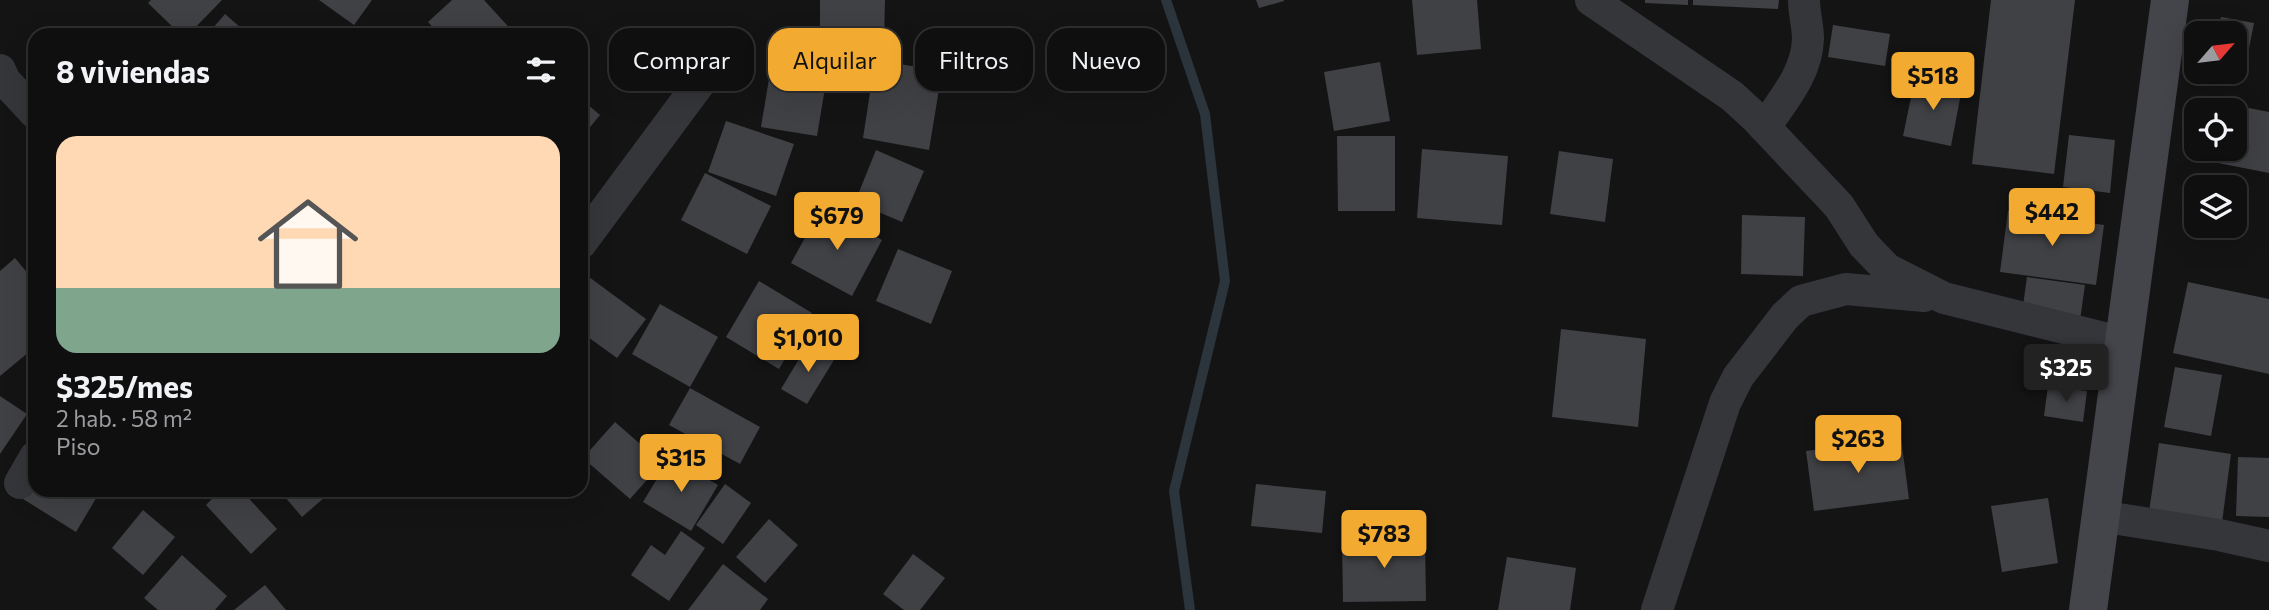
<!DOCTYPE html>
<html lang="es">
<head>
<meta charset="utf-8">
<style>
	:root { --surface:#0f0f10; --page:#1d1d1e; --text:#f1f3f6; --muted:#9b9c9f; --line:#2f2f30; --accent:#f2aa30 }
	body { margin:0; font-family:Commissioner,sans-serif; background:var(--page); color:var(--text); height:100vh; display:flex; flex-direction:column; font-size:26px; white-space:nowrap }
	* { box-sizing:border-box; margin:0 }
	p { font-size:23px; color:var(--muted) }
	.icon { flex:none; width:38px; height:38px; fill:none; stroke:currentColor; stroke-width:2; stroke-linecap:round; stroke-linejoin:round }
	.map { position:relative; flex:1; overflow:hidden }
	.details { position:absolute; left:28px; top:28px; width:560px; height:469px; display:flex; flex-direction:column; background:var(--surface); border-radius:21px; box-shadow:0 7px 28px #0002,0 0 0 2px var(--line) }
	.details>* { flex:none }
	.hud { position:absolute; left:609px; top:28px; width:665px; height:63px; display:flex; gap:14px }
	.needle { width:46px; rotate:62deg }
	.buttons { position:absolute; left:2184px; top:21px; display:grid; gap:14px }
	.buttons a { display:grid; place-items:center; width:63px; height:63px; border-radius:14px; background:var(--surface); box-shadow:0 7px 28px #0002,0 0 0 2px var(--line); font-size:35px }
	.price { position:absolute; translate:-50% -60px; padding:0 16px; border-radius:7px; background:var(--accent); color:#111; font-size:23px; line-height:46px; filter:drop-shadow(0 2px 4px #0008) }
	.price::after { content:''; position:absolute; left:50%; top:42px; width:21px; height:16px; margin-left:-10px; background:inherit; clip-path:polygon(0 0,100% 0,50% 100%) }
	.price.selected { background:#222; color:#fff }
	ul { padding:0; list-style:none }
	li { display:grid; align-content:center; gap:14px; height:371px; padding:0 28px }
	li span { display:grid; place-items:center; height:217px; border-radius:21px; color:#555 }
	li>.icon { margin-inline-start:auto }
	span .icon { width:126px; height:126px; fill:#fffc; stroke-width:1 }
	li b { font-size:30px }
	h2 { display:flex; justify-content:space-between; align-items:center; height:84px; padding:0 28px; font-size:30px }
	.tag { padding:0 24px; border-radius:21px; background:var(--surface); box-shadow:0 7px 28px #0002,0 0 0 2px var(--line); font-size:24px; line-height:63px }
	.tag.selected { background:var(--accent); color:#111 }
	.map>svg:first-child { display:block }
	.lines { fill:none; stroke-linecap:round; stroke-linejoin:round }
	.stream { stroke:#2c353b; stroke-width:10 }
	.building { fill:#404145 }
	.street { stroke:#35363a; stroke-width:32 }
	.secondary { stroke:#43454a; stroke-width:38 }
</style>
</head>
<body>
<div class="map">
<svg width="2269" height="610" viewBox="0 0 2269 610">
	<rect width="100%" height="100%" fill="#141415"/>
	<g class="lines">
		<path class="stream" d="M 1166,0 L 1205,114 L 1225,281 L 1174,491 L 1190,610"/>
	</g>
	<g class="building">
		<path d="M 151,0 L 222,0 L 188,35 L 181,35 L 148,3 Z"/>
		<path d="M 319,0 L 372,0 L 354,25 Z"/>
		<path d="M 452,0 L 484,0 L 516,35 L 440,35 L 428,22 Z"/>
		<path d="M 820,0 L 885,0 L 884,43 L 820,42 Z"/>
		<path d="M 1256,0 L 1284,0 L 1284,1 L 1259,8 Z"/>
		<path d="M 1412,0 L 1477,0 L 1481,49 L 1417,55 Z"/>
		<path d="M 1645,0 L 1688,0 L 1688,5 L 1645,3 Z"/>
		<path d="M 1693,0 L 1779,0 L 1778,9 L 1693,5 Z"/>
		<path d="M 1991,0 L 2075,0 L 2054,174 L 1972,164 Z"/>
		<path d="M 225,14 L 249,35 L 207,35 Z"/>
		<path d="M 2221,17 L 2254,23 L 2247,58 L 2235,56 L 2235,33 L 2217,33 Z"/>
		<path d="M 1833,25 L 1890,34 L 1885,66 L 1828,57 Z"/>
		<path d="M 775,43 L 831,52 L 817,136 L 761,127 Z"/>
		<path d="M 875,60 L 942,71 L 929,150 L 863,138 Z"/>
		<path d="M 1380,62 L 1390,121 L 1334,131 L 1324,72 Z"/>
		<path d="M 1915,78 L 1962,88 L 1951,146 L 1903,136 Z"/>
		<path d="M 581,99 L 600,115 L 581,138 Z"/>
		<path d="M 2218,102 L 2269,112 L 2269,173 L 2208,161 L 2210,149 L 2235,149 L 2235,110 L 2217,110 Z"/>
		<path d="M 726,121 L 794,144 L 776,196 L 708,172 Z"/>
		<path d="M 2069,135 L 2115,140 L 2110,193 L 2063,187 Z"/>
		<path d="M 1337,136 L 1395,136 L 1395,211 L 1338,211 Z"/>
		<path d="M 1422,149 L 1508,156 L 1502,225 L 1417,218 Z"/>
		<path d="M 876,150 L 924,171 L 902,222 L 855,202 Z"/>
		<path d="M 1559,151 L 1613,159 L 1605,222 L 1550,214 Z"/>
		<path d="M 705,173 L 771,206 L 747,254 L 681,220 Z"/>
		<path d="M 822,207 L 882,240 L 852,296 L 791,263 Z"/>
		<path d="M 2008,211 L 2104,225 L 2096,285 L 2000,272 Z"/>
		<path d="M 1742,215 L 1805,217 L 1803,276 L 1741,274 Z"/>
		<path d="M 898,249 L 952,271 L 931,324 L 876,301 Z"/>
		<path d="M 15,258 L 35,282 L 35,347 L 0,376 L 0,271 Z"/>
		<path d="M 589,277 L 646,319 L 617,358 L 581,332 L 581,288 Z"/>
		<path d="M 2027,277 L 2085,285 L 2080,320 L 2022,313 Z"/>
		<path d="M 759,281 L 812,313 L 779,369 L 726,337 Z"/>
		<path d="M 2188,282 L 2269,299 L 2269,374 L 2173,353 Z"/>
		<path d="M 660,304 L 718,337 L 690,387 L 632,354 Z"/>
		<path d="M 1561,329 L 1646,339 L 1638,427 L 1552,417 Z"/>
		<path d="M 808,344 L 834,360 L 807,404 L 781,389 Z"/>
		<path d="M 2175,367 L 2222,375 L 2211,436 L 2164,427 Z"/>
		<path d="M 2048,386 L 2087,391 L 2083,422 L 2044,416 Z"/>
		<path d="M 690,388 L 760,427 L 740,464 L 669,425 Z"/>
		<path d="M 0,396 L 27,414 L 0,454 Z"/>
		<path d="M 615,422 L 662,463 L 630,499 L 583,458 Z"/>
		<path d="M 1901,438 L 1909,499 L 1814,511 L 1806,451 Z"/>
		<path d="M 2159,443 L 2231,454 L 2221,530 L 2148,519 Z"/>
		<path d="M 670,457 L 718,485 L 691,531 L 643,502 Z"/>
		<path d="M 2238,457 L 2269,458 L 2269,517 L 2236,516 Z"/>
		<path d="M 35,480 L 35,490 L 101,490 L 76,532 L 23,499 Z"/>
		<path d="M 725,484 L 751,503 L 723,544 L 696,525 Z"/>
		<path d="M 1256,484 L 1326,491 L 1322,533 L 1251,526 Z"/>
		<path d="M 221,490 L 241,490 L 277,529 L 251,554 L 206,505 Z"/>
		<path d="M 279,490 L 333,490 L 302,517 Z"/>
		<path d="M 2048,498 L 2058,563 L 2002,572 L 1991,506 Z"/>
		<path d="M 143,510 L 175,537 L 143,575 L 112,548 Z"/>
		<path d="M 769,519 L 798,545 L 765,583 L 736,557 Z"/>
		<path d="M 681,531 L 705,548 L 669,601 L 631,575 L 651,545 L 665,555 Z"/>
		<path d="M 1425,539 L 1426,601 L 1343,602 L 1342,540 Z"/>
		<path d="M 913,554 L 945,578 L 920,610 L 904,610 L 883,594 Z"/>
		<path d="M 182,555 L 227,596 L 215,610 L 158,610 L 144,598 Z"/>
		<path d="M 1507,557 L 1576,568 L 1570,610 L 1498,610 Z"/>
		<path d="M 723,564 L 768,599 L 760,610 L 688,610 Z"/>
		<path d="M 265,585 L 286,610 L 234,610 Z"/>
	</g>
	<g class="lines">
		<g class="street">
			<path d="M 1591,0 L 1732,96 L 1756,118 L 1839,206 L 1864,245 L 1887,269 L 1944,298 L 2124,343"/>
			<path d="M 0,70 L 5,81 L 35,113"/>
			<path d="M 1765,127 C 1783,100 1807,73 1808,39 C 1808,26 1804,13 1804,0"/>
			<path d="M 581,243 L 710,69"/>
			<path d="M 20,483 L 35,457"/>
			<path d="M 2100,516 L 2219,535 L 2269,546"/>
			<path d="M 1657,610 L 1725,403 L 1738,377 L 1785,316 L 1801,301 L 1846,289 L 1924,296"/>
		</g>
		<path class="secondary" d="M 2088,610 L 2170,0"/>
	</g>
</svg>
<div class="buttons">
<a><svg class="needle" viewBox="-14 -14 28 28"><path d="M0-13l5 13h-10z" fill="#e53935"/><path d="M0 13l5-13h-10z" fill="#9b9c9f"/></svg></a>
<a><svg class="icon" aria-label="locate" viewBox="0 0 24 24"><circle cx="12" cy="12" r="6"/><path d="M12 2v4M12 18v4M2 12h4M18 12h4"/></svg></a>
<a><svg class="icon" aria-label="layers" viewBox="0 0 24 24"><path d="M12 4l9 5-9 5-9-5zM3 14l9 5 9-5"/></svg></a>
</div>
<b class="price" style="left:1933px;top:112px">$518</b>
<b class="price" style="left:2052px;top:248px">$442</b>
<b class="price" style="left:837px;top:252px">$679</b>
<b class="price" style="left:808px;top:374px">$1,010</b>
<b class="price selected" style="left:2066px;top:404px">$325</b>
<b class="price" style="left:1858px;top:475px">$263</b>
<b class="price" style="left:681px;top:494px">$315</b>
<b class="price" style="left:1384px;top:570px">$783</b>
<div class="hud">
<a class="tag">Comprar</a>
<a class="tag selected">Alquilar</a>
<a class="tag">Filtros</a>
<a class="tag">Nuevo</a>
</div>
<section class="details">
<h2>8 viviendas<svg class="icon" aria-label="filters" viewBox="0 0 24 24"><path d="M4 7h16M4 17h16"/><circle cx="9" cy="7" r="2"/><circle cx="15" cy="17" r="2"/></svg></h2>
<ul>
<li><span style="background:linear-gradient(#ffd9b3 70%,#7fa58c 0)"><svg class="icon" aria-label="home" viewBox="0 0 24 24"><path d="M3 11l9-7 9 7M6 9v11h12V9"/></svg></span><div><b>$325/mes</b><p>2 hab. · 58 m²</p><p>Piso</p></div></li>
</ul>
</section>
</div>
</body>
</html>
